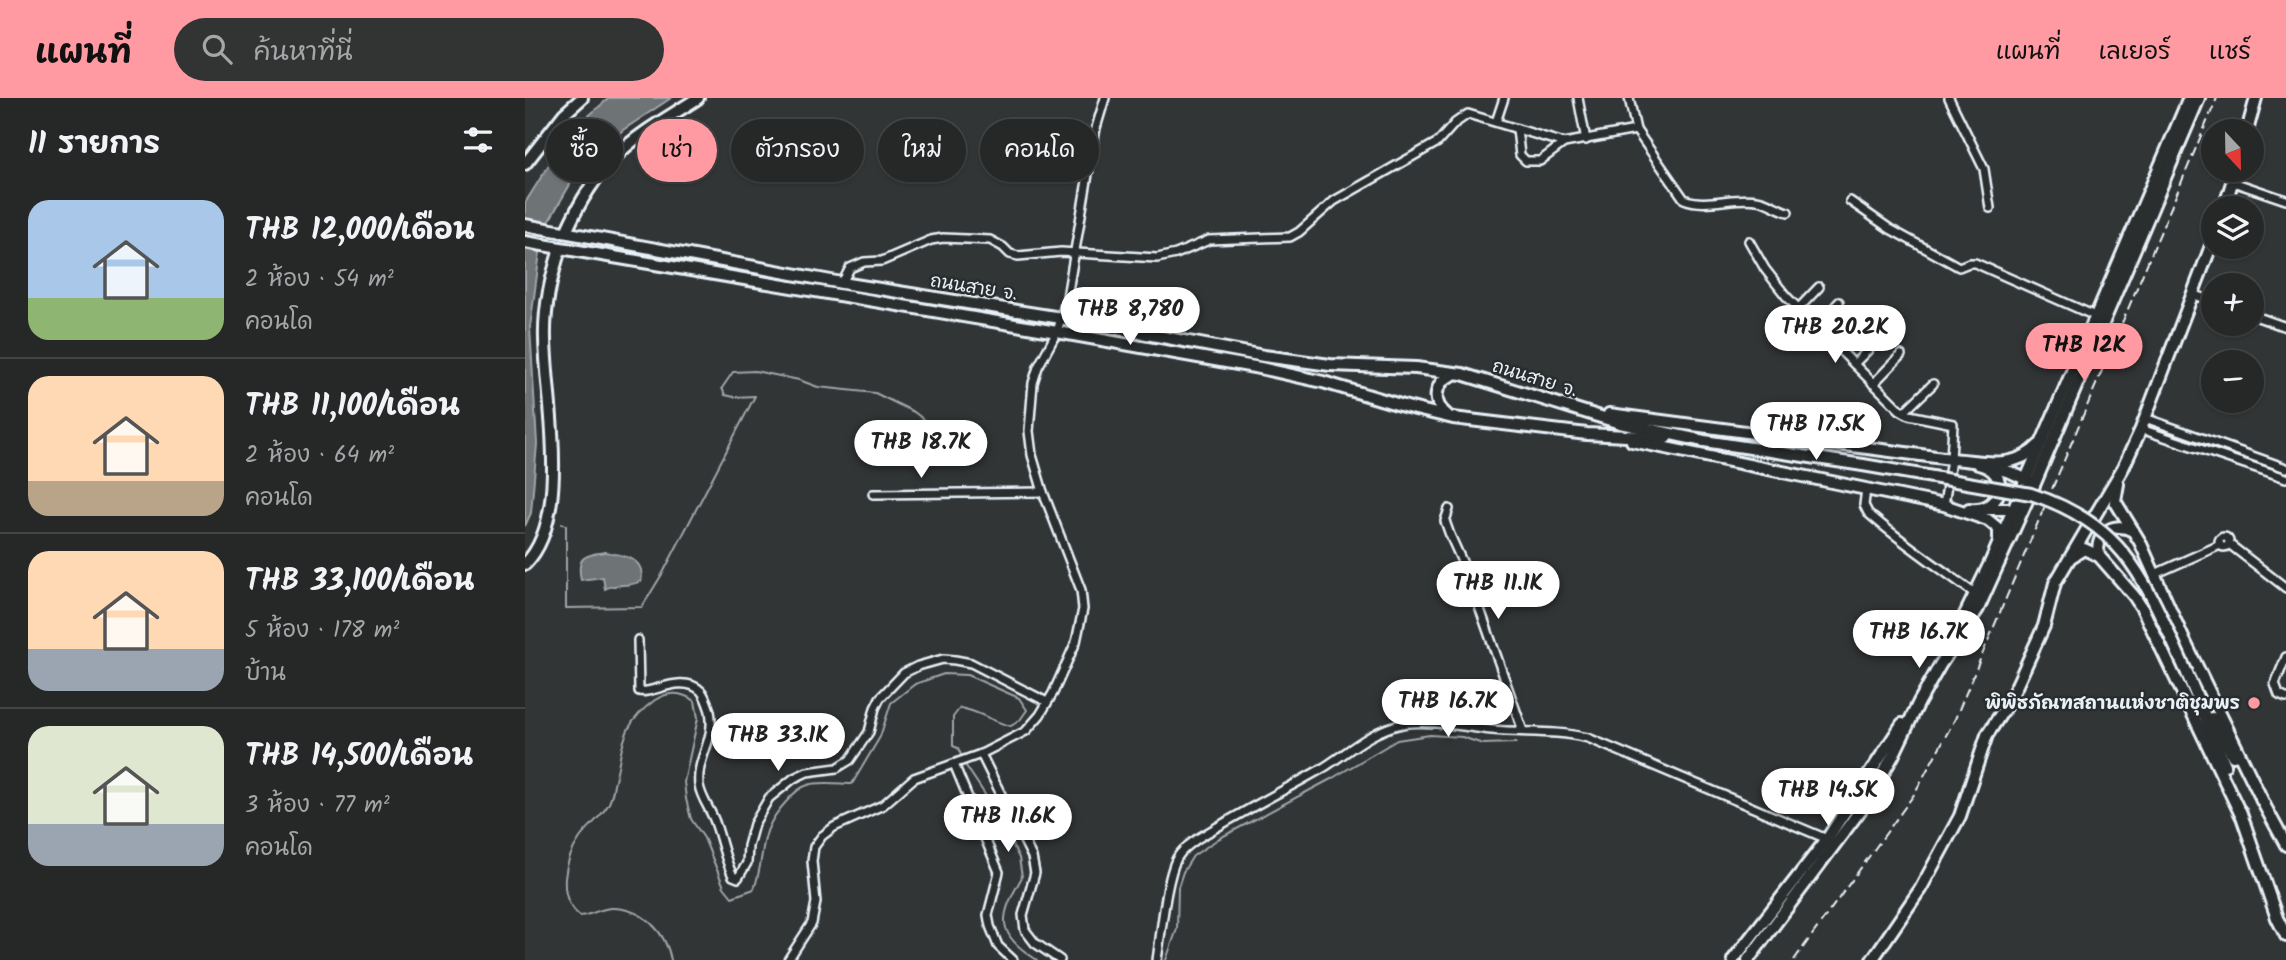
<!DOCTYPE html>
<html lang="th">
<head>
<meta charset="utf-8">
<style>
	:root { --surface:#262828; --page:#323434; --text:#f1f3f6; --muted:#a4a6a8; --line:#424445; --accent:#ff9aa2 }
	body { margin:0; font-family:Kalam,"Playpen Sans Thai",sans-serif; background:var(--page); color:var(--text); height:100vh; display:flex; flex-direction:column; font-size:26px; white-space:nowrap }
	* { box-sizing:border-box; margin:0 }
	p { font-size:23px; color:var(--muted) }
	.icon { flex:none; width:38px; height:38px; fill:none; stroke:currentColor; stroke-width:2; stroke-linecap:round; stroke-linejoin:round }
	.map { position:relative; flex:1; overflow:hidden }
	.drawer { display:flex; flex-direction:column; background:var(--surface); width:525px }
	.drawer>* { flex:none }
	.guide { position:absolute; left:21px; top:21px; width:665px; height:63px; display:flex; gap:14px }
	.needle { width:46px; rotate:158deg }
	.fabs { position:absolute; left:1676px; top:21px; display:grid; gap:14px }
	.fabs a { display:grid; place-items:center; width:63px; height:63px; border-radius:50%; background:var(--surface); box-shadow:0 2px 5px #0004,0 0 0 2px var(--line); font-size:35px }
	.price { position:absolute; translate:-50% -60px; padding:0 16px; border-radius:24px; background:#fff; color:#222; font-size:23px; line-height:46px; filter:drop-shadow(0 2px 4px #0008) }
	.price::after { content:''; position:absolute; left:50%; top:42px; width:21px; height:16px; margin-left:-10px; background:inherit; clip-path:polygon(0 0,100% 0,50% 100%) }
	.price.current { background:var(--accent); color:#111 }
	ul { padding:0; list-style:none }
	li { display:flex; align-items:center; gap:21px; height:175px; padding:0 28px }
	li+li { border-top:2px solid var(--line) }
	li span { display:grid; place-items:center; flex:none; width:196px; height:140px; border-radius:21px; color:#555 }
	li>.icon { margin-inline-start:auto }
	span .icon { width:84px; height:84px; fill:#fffc; stroke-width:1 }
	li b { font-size:30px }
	h2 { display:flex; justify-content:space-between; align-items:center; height:84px; padding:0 28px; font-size:30px }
	.chip { padding:0 24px; border-radius:32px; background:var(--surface); box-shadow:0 2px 5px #0004,0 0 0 2px var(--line); font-size:24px; line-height:63px }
	.chip.current { background:var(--accent); color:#111 }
	header { display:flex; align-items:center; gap:42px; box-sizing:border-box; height:98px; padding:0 35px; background:var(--accent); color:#111 }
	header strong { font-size:33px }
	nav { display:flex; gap:38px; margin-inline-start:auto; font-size:24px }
	.search { width:490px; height:63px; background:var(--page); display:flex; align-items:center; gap:18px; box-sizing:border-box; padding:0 24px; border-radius:38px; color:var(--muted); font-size:26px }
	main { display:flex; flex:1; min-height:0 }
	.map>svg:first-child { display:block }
	.water { fill:#6e7376; stroke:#9fa5aa; stroke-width:2 }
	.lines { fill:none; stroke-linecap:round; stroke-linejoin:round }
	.stream { stroke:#9fa5aa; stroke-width:2 }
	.street-casing { stroke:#e8f1f8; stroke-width:12 }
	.secondary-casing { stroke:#e8f1f8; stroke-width:16 }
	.street { stroke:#2a2d2e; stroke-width:7 }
	.secondary { stroke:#2a2d2e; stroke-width:10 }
	.rail { stroke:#e8f1f8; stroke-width:2; stroke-dasharray:10 5; stroke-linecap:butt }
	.secondary-bridge-casing { stroke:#e8f1f8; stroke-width:16; stroke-linecap:butt }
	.secondary-bridge { stroke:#2a2d2e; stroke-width:10 }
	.poi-dot { fill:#ff9aa2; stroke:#2a2d2e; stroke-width:2.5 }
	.labels { text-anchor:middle; stroke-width:5; stroke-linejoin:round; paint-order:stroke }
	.street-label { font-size:18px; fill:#e8f1f8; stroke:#2a2d2e }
	.poi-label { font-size:18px; font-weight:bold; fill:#e8f1f8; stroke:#2a2d2e; text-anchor:end }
</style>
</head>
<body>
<header>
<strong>แผนที่</strong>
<div class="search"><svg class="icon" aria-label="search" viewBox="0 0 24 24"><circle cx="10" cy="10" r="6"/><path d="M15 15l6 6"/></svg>ค้นหาที่นี่</div>
<nav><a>แผนที่</a><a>เลเยอร์</a><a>แชร์</a></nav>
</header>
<main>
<section class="drawer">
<h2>11 รายการ<svg class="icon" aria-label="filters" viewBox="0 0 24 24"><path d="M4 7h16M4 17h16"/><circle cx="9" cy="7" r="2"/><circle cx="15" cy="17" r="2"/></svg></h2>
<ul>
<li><span style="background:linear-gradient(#a9c7e8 70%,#8fb573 0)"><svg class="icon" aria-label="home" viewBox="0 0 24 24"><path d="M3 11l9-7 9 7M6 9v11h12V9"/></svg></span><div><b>THB 12,000/เดือน</b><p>2 ห้อง · 54 m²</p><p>คอนโด</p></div></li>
<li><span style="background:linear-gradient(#ffd9b3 75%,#b9a48a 0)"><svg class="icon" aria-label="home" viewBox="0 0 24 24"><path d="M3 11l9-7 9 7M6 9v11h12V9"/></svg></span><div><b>THB 11,100/เดือน</b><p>2 ห้อง · 64 m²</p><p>คอนโด</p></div></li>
<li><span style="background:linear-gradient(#ffd9b3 70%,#9aa5b1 0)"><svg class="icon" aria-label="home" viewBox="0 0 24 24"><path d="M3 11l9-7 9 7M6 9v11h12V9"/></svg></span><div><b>THB 33,100/เดือน</b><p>5 ห้อง · 178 m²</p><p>บ้าน</p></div></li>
<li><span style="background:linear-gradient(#dfe7d0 70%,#9aa5b1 0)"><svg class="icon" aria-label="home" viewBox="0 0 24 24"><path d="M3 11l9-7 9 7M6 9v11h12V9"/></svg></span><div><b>THB 14,500/เดือน</b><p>3 ห้อง · 77 m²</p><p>คอนโด</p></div></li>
</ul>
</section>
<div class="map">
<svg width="1761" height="862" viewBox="0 0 1761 862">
	<rect width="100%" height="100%" fill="#323536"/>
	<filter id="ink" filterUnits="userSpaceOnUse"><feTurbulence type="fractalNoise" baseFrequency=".0143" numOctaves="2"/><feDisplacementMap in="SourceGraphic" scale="14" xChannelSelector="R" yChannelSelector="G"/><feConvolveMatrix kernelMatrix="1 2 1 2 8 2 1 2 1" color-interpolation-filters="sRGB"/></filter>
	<g filter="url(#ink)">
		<g class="water">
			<path d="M 84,0 L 146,0 L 98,32 L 54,71 L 24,123 L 15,154 L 5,229 L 12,346 L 6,415 L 0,428 L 0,105 L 43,36 Z"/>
			<path d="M 81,454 C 98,457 121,460 116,483 C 104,490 92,484 80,491 L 78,479 L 56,482 C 51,458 60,457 81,454 Z"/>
		</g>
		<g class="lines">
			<g class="stream">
				<path d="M 37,426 L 41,427 L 41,510 L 117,509 L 139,473 L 230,298 L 209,299 L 200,297 L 197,290 L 208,274 L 230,273 L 274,282 L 293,289 L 350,295 L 389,314 L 427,343"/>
				<path d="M 441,668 L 469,710 L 494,760 L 497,779 C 474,820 470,835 512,862"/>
				<path d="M 146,862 C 141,834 118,810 87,810 C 76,810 67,817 55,818 C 31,799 39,763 55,740 C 63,729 76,719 83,707 C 86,702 88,693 89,686 C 99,649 94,628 130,602 C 144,593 156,594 170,603 L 173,620 L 159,684 L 161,701 L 166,721 L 179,740 L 199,789 L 207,799 L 229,791 C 242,755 231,736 261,704 C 266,698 275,689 283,687 C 293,683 316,686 327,686 L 355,639 L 366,605 L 390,586 L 419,576 L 442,577 L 494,600 L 502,612 L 495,622 L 486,628 C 467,624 454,613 435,610 L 428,619 L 428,648 L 433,650 L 436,657"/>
				<path d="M 641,862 L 652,831 L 653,789 L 658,774 L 668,758 L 693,741 L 806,681 L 872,642 L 905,637 L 937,639 L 958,646 L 991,645"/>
			</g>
			<g class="street-casing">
				<g id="street">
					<path d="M 1053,0 L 1061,42"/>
					<path d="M 1104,0 L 1111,32 L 1159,101 C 1181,110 1208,98 1232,102 C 1242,103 1252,111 1263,114"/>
					<path d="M 1424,0 L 1459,71 L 1465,110"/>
					<path d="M 971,24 L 979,0"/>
					<path d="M 992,31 L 995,57 L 1001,63 L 1015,63 L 1039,45"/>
					<path d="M 1708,84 L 1761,102"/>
					<path d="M 1325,103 L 1365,131 L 1434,169 L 1444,165 L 1450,165 L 1570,218"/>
					<path d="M 1224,143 L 1240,171 L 1261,198 L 1375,312 L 1384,317 L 1428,326 L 1426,361 L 1419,407"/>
					<path d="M 317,185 L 325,170 L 339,164 L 357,163 L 406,142 L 418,140 L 465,142 L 478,149 L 485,156 L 493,158 L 536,154 L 632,160 L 651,156 L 684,142 L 765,139 L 774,134 L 809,103 L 913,44 L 930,25 L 943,16 L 1039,45 L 1111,32"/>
					<path d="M 1667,196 L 1689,204"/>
					<path d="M 1274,210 L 1294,189"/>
					<path d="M 1727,217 L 1761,229"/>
					<path d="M 1292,228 L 1314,204"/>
					<path d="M 1311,247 L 1335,221"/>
					<path d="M 1329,266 L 1358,237"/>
					<path d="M 1348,286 L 1376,257"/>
					<path d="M 1379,314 L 1408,286"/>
					<path d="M 1620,320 L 1761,370"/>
					<path d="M 1616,331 L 1761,380"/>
					<path d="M 1341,391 L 1339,407 L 1343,415 C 1377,445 1414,469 1450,496"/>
					<path d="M 348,396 L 518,394"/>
					<path d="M 924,411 L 920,423 L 925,437 L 943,477 L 998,633"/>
					<circle cx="1699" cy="444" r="5"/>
					<path d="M 1704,446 L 1761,490"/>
					<path d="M 1630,476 L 1695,447"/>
					<path d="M 113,542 L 114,593 C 126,597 157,575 176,593 C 180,597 183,607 185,613 C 191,643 171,659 174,687 C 176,701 187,713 191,727 C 197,744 200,762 208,778 L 213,780 L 222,765 L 223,748 L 229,726 L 244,700 L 269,680 L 282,674 L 312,670 L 325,662 L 344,634 L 350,610 L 355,600 L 379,575 L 393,568 L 418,561 L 430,562 L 446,565 L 522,604"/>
					<path d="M 1761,559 L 1750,586 L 1754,597 L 1761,600"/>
					<path d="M 456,656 L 507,759 L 510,775 L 498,817 L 500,832 L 510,845 L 535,862"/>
					<path d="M 429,666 L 474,774 L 463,817 L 465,828 L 473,848 L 488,862"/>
					<path d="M 263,862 L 287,825 L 291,804 L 287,763 L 289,749 L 297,738 L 309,729 L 358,707 L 389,680 L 456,656 L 501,633 L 515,617 L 528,595 L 551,544 L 558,511 L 556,492 L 518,394 L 507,357 L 504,333 L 508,285 L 513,269 L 532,234 L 542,199 L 571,30 L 580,0"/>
					<path d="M 632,862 C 636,837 641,780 652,760 C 657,751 665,746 672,741 C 713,716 756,694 798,670 C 823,654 847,632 877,626 C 900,621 942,629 967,632 C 1000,635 1030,632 1063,640 L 1302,741"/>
				</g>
			</g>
			<g class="secondary-casing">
				<g id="secondary">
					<path d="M 1722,33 L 1731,0"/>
					<path d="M 0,66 L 39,16 L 57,0"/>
					<path d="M 1699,110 L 1711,72"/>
					<path d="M 0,127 L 317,185 L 536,220 L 739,258 L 805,267 L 891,270 L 937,276 L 1095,325 L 1179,343 L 1338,367"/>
					<path d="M 41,134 C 53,107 70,78 92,57 C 115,34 146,18 173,0"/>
					<path d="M 0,144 L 532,234 L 735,270 L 798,284 L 882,309 L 928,320 L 1062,336 L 1141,340"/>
					<path d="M 1084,316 L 1426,361 C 1459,363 1489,373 1514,347"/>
					<path d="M 922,317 C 905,304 910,283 929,276"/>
					<path d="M 1107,343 L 1419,407 L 1463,422 L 1474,431 L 1474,441"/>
					<path d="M 1470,370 L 1485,374 L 1507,384"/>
					<path d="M 1593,386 L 1590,403 L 1615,444 L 1658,540 L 1739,706"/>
					<path d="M 1444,411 C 1479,415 1486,372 1453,366"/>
					<path d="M 1458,411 L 1495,411"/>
					<path d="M 1574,458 C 1569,436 1589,422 1608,433"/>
					<path d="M 1546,459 L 1559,451 L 1574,458 L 1609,498 L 1618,512 L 1716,717"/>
					<path d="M 0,466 C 47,420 21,301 20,241 C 19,209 26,180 35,151"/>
					<path d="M 1430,537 L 1466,463 L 1664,0"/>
					<path d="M 1662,575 L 1700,667"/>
					<path d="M 1687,620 L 1708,658"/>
					<path d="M 1736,701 L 1761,747"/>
					<path d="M 1715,713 L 1752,820 L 1761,838"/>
					<path d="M 1208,862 L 1302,741 L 1377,626"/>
					<path d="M 1223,862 L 1340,706 L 1368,658 L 1394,604 L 1415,567 L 1453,511 L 1510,385 L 1674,0"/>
					<path d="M 1347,862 L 1396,790 L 1435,718 L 1462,637 L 1485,602 L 1519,528 L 1530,485 L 1598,370 L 1616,331 L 1689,140"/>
				</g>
			</g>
			<use href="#street" class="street"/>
			<use href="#secondary" class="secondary"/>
			<path class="rail" d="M 1269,862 L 1388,698 L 1430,621 L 1692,0"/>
			<g class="secondary-bridge-casing">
				<path id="secondary-bridge" d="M 1338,367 L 1506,396 C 1605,428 1622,489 1662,575"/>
			</g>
			<use href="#secondary-bridge" class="secondary-bridge"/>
		</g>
	</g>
	<circle class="poi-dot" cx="1729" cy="605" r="7"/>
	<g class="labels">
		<g class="street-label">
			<text transform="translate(449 189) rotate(9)" y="6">ถนนสาย จ.</text>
			<text transform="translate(1010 280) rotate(17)" y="6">ถนนสาย จ.</text>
		</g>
		<g class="poi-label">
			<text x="1715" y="611">พิพิธภัณฑสถานแห่งชาติชุมพร</text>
		</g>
	</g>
</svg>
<div class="fabs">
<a><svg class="needle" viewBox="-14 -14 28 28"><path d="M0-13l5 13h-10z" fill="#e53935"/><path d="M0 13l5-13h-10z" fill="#a4a6a8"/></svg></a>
<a><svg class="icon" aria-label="layers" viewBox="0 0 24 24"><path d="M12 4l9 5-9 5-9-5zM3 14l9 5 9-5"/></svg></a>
<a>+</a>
<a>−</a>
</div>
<b class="price" style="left:605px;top:249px">THB 8,780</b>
<b class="price" style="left:1310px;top:267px">THB 20.2K</b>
<b class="price current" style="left:1559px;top:285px">THB 12K</b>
<b class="price" style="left:1291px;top:364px">THB 17.5K</b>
<b class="price" style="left:396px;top:382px">THB 18.7K</b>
<b class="price" style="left:973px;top:523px">THB 11.1K</b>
<b class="price" style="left:1394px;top:572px">THB 16.7K</b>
<b class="price" style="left:923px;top:641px">THB 16.7K</b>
<b class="price" style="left:253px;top:675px">THB 33.1K</b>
<b class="price" style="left:1303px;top:730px">THB 14.5K</b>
<b class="price" style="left:483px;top:756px">THB 11.6K</b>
<div class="guide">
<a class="chip">ซื้อ</a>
<a class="chip current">เช่า</a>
<a class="chip">ตัวกรอง</a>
<a class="chip">ใหม่</a>
<a class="chip">คอนโด</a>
</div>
</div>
</main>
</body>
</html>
